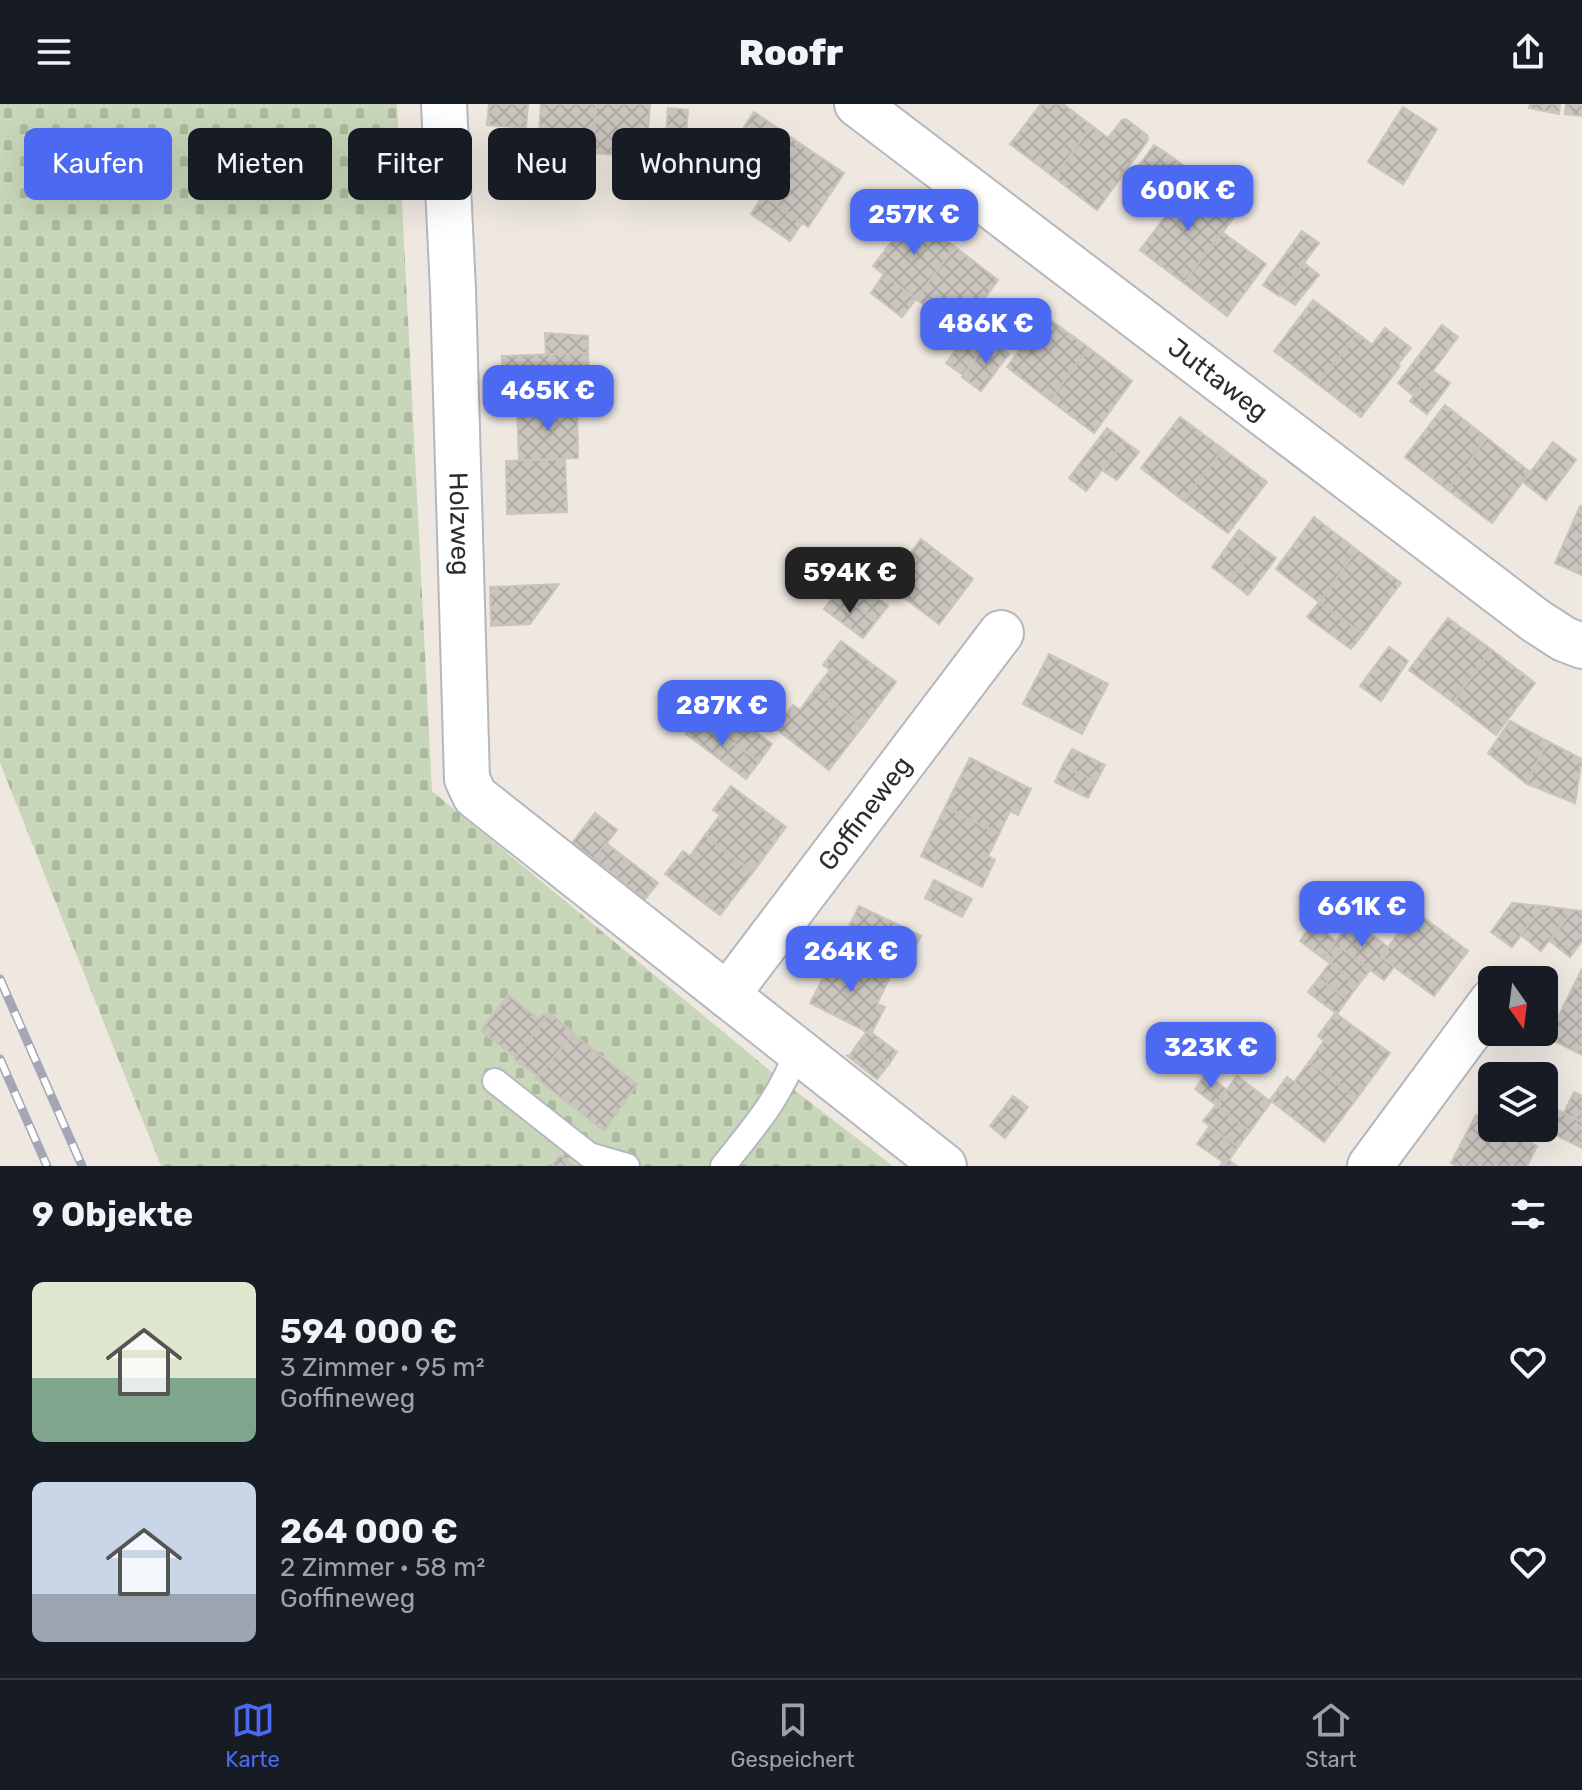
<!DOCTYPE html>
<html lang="de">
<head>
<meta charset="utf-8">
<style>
	:root { --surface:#171b24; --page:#242831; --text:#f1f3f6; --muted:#9ea1a6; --line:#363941; --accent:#4b6af1 }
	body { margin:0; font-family:Rubik,sans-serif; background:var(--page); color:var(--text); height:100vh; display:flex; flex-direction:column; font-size:30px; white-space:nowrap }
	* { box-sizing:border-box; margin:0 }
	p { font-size:26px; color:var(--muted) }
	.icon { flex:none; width:44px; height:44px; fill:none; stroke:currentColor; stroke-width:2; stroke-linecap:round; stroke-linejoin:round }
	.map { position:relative; height:1062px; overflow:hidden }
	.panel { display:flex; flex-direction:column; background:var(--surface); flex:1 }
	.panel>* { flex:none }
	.banner { position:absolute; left:24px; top:24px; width:800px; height:72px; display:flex; gap:16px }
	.needle { width:52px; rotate:166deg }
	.controls { position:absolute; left:1478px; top:862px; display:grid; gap:16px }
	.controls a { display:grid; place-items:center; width:80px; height:80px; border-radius:12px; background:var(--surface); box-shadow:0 8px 32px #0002; font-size:40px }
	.price { position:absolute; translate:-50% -68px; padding:0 18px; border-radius:16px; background:var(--accent); color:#fff; font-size:26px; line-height:52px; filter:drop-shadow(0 2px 4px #0008) }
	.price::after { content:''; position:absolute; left:50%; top:48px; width:24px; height:18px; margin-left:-12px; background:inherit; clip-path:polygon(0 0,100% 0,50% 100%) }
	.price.on { background:#222; color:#fff }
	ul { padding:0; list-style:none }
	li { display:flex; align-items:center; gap:24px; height:200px; padding:0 32px }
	li span { display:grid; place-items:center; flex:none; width:224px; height:160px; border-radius:12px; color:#555 }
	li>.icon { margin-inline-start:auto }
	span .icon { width:96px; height:96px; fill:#fffc; stroke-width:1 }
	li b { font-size:34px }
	h2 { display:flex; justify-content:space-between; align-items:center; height:96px; padding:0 32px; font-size:34px }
	.tag { padding:0 28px; border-radius:12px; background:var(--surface); box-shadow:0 8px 32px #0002; font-size:28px; line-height:72px }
	.tag.on { background:var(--accent); color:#fff }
	header { display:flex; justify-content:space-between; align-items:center; height:104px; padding:0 32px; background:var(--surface); font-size:36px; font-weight:800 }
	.tabs { display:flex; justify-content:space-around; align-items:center; height:112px; border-top:2px solid var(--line); background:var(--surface); font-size:22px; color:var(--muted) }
	.tabs a { display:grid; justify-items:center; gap:4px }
	.tabs .on { color:var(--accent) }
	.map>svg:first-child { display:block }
	.cemetery { fill:url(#cemetery-stones) }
	.building { fill:url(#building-cross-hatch); stroke:#cac4ba; stroke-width:2 }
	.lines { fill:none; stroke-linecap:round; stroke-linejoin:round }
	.service-casing { stroke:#b4b7c0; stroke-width:28 }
	.minor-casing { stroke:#b4b7c0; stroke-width:48 }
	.service { stroke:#fff; stroke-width:24 }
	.minor { stroke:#fff; stroke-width:44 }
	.rail-casing { stroke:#a4a6b6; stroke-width:9 }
	.rail { stroke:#fff; stroke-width:6; stroke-dasharray:18; stroke-linecap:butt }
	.labels { text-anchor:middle; stroke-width:6; stroke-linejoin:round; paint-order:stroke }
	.street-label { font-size:26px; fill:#2d2d2d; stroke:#fff }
</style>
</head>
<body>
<header><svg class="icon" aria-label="menu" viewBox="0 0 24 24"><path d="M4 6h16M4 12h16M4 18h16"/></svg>Roofr<svg class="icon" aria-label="share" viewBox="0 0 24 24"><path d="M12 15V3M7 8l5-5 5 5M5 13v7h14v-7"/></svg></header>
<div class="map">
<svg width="1582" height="1062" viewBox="0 0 1582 1062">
	<defs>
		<pattern id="cemetery-stones" width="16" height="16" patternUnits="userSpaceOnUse" patternTransform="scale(2)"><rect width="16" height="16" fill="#c8d7b9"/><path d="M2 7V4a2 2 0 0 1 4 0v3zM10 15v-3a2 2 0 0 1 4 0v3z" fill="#acb99f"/></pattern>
		<pattern id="building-cross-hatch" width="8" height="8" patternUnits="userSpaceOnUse" patternTransform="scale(2)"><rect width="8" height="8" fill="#cac6bf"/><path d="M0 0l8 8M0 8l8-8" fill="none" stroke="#aeaaa4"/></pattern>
	</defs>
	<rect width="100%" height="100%" fill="#eee8e1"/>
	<path class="cemetery" d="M 0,0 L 397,0 L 432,687 L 785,979 L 893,1062 L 161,1062 L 0,659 Z"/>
	<g class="building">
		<path d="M 489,0 L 528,0 L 526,24 L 487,21 Z"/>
		<path d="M 541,0 L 596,0 L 592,49 L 538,45 Z"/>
		<path d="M 596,0 L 650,0 L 646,53 L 592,49 Z"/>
		<path d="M 1041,0 L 1063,0 L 1092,22 L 1054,73 L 1010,40 Z"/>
		<path d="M 1530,0 L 1560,0 L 1559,10 L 1529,4 Z"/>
		<path d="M 1566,0 L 1582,0 L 1582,12 L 1565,10 Z"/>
		<path d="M 1403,3 L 1437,25 L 1403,80 L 1368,58 Z"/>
		<path d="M 668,4 L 688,6 L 685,42 L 665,40 Z"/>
		<path d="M 754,8 L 799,39 L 763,92 L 719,61 Z"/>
		<path d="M 1126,15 L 1147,31 L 1148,36 L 1097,106 L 1054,73 L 1092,22 L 1108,34 L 1122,16 Z"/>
		<path d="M 799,39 L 844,69 L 808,123 L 763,92 Z"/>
		<path d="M 523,41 L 538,42 L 538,45 L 574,48 L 571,83 L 562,83 L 562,92 L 528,89 L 529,80 L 520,80 Z"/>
		<path d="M 1154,41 L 1172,53 L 1147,88 L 1129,75 Z"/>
		<path d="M 1172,53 L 1189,66 L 1164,101 L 1147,88 Z"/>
		<path d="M 1191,79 L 1235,112 L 1184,179 L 1140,146 Z"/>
		<path d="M 763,92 L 802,119 L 790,137 L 751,110 Z"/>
		<path d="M 912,111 L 955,143 L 916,195 L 873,162 Z"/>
		<path d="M 1302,127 L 1319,139 L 1279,192 L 1263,181 Z"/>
		<path d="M 1222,128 L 1266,160 L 1227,212 L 1184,179 Z"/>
		<path d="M 955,143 L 998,176 L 960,228 L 916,195 Z"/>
		<path d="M 1304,159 L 1319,171 L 1295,201 L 1280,191 Z"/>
		<path d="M 884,170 L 916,195 L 902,213 L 871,189 Z"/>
		<path d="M 1313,196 L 1357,229 L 1318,280 L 1274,247 Z"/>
		<path d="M 1045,212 L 1089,244 L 1050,296 L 1007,263 Z"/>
		<path d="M 1442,221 L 1458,233 L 1414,292 L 1398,279 Z"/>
		<path d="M 974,222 L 991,234 L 963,271 L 946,259 Z"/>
		<path d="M 1385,224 L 1411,244 L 1398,260 L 1400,262 L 1361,313 L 1318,280 L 1357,229 L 1372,241 Z"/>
		<path d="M 545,229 L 588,232 L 588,249 L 546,251 Z"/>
		<path d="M 990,236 L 1009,250 L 981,287 L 962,273 Z"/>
		<path d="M 1089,244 L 1132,277 L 1094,329 L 1050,296 Z"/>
		<path d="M 588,249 L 590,302 L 504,305 L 502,252 Z"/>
		<path d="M 1433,267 L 1450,279 L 1427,310 L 1410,297 Z"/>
		<path d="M 1445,301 L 1487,334 L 1448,386 L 1405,353 Z"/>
		<path d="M 577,302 L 578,354 L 519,356 L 517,304 Z"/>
		<path d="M 1180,313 L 1223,345 L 1184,397 L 1141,364 Z"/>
		<path d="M 1107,324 L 1124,337 L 1086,387 L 1069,374 Z"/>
		<path d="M 1487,334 L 1530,368 L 1492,419 L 1448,386 Z"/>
		<path d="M 1124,337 L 1139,348 L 1117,376 L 1102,366 Z"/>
		<path d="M 1553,338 L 1576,356 L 1546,396 L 1523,378 Z"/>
		<path d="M 1223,345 L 1267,378 L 1228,429 L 1184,397 Z"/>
		<path d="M 565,355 L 567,408 L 507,410 L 506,357 Z"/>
		<path d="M 1580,402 L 1582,403 L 1582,471 L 1555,459 Z"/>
		<path d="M 1314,413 L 1357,446 L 1319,498 L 1276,465 Z"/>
		<path d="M 1239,426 L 1257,440 L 1229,476 L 1212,463 Z"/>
		<path d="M 921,435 L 973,475 L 939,520 L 887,481 Z"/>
		<path d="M 1257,440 L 1276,454 L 1248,491 L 1229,476 Z"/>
		<path d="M 1357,446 L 1401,479 L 1363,530 L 1319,498 Z"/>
		<path d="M 848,472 L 888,502 L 876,517 L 837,488 Z"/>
		<path d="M 559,480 L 530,520 L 491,522 L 490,483 Z"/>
		<path d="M 837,488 L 876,517 L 863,534 L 824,505 Z"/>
		<path d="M 1319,498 L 1363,530 L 1351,545 L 1307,513 Z"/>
		<path d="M 1448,514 L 1492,546 L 1453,598 L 1409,566 Z"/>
		<path d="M 841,537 L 896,578 L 863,622 L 815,585 L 830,566 L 823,561 Z"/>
		<path d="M 1389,543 L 1408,557 L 1381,597 L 1360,582 Z"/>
		<path d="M 1492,546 L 1535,579 L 1496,631 L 1453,598 Z"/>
		<path d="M 1049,550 L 1108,580 L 1082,630 L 1023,600 Z"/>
		<path d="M 815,585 L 863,622 L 829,666 L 775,624 L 793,601 L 800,606 Z"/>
		<path d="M 699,613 L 759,658 L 746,675 L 686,630 Z"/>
		<path d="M 740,616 L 772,640 L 759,658 L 727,634 Z"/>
		<path d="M 1510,617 L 1547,637 L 1527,680 L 1488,649 Z"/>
		<path d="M 1547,637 L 1582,655 L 1575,699 L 1527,680 Z"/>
		<path d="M 1072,645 L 1105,661 L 1096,678 L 1063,661 Z"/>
		<path d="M 970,654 L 1031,685 L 1018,711 L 1010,707 L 999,730 L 945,703 Z"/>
		<path d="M 1063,661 L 1096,678 L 1088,694 L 1055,678 Z"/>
		<path d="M 731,682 L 786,723 L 753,768 L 705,731 L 720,711 L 713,706 Z"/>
		<path d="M 945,703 L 999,730 L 988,752 L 995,756 L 982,783 L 921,752 Z"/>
		<path d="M 595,709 L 617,726 L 594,755 L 572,739 Z"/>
		<path d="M 705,731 L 753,768 L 720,811 L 665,770 L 683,747 L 690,752 Z"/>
		<path d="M 606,739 L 658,779 L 645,795 L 594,755 Z"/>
		<path d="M 934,776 L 972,795 L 962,813 L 925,794 Z"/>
		<path d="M 1512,799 L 1543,802 L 1512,843 L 1491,828 Z"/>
		<path d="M 859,802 L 921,832 L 907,858 L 900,855 L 888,877 L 835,851 Z"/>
		<path d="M 1543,802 L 1573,806 L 1541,847 L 1521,831 Z"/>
		<path d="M 1573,806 L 1582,807 L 1582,837 L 1570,853 L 1550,837 Z"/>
		<path d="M 1415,807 L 1468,847 L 1434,892 L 1381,853 Z"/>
		<path d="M 1352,816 L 1388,843 L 1381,853 L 1394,863 L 1384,876 L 1341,844 L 1330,859 L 1323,854 Z"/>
		<path d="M 1313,819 L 1336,837 L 1323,854 L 1300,837 Z"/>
		<path d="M 1341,844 L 1370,866 L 1358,881 L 1330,859 Z"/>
		<path d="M 835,851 L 888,877 L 877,900 L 885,903 L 871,930 L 810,899 Z"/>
		<path d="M 1330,859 L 1358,881 L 1347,896 L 1319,874 Z"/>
		<path d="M 1582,865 L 1582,888 L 1573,883 Z"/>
		<path d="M 1319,874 L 1347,896 L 1337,910 L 1308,888 Z"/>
		<path d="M 1573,883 L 1582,888 L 1582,951 L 1548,934 Z"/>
		<path d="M 508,891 L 539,915 L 543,910 L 547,912 L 516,953 L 481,927 Z"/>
		<path d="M 549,909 L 574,929 L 538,972 L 514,955 Z"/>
		<path d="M 1335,909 L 1390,949 L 1357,994 L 1309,958 L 1324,937 L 1318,932 Z"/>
		<path d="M 864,927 L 872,929 L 897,948 L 889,960 L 859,938 L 866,929 Z"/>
		<path d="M 573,930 L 637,980 L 604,1027 L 536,974 Z"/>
		<path d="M 859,938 L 889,960 L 877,975 L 846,951 L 849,952 Z"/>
		<path d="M 1309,958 L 1357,994 L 1324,1038 L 1270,996 L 1287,973 L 1294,978 Z"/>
		<path d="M 1206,970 L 1227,986 L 1216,1001 L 1195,985 Z"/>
		<path d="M 1237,972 L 1271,998 L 1250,1027 L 1216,1001 Z"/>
		<path d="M 1574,988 L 1582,992 L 1582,1018 L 1564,1009 Z"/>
		<path d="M 1013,992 L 1028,1003 L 1005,1034 L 990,1022 Z"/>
		<path d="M 1216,1001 L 1250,1027 L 1238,1043 L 1203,1017 Z"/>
		<path d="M 1555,1005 L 1582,1018 L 1582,1044 L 1545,1026 Z"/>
		<path d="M 1476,1011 L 1492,1019 L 1492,1024 L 1502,1024 L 1537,1042 L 1527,1062 L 1456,1062 L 1451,1059 Z"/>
		<path d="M 1210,1022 L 1238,1043 L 1229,1056 L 1226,1054 L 1223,1058 L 1197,1040 Z"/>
		<path d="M 560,1051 L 575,1062 L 552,1062 Z"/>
		<path d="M 1226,1054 L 1229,1056 L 1237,1062 L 1220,1062 Z"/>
	</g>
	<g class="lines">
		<g class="service-casing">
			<g id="service">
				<path d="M 495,977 L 589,1051 L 627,1062"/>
				<path d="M 723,1062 C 754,1023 780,994 797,947"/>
			</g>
		</g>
		<g class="minor-casing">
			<g id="minor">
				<path id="s1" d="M 444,0 L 453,186 L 467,675 L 475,692 L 944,1062"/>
				<path id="s2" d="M 857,0 L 1536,517 L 1564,535 L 1582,542"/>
				<path id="s3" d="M 727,891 L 1001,529"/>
				<path d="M 1370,1062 L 1492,897"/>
			</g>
		</g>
		<use href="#service" class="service"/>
		<use href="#minor" class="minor"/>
		<g class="rail-casing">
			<g id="rail">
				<path d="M 0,875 L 82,1062"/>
				<path d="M 0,955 L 47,1062"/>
			</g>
		</g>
		<use href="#rail" class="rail"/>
	</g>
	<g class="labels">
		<g class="street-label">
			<text dy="9" stroke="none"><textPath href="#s2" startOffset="454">Juttaweg</textPath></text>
			<text dy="9" stroke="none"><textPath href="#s1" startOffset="420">Holzweg</textPath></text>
			<text dy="9" stroke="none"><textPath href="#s3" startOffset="228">Goffineweg</textPath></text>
		</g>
	</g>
</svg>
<div class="controls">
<a><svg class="needle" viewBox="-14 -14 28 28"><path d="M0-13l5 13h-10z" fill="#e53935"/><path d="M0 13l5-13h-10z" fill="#9ea1a6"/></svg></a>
<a><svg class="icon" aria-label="layers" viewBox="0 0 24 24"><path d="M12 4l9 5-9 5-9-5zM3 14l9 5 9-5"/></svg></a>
</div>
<b class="price" style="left:1188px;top:129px">600K €</b>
<b class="price" style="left:914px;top:153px">257K €</b>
<b class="price" style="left:986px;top:262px">486K €</b>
<b class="price" style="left:548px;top:329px">465K €</b>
<b class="price on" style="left:850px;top:511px">594K €</b>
<b class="price" style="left:722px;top:644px">287K €</b>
<b class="price" style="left:1362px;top:845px">661K €</b>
<b class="price" style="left:851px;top:890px">264K €</b>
<b class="price" style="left:1211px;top:986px">323K €</b>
<div class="banner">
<a class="tag on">Kaufen</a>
<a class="tag">Mieten</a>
<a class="tag">Filter</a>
<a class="tag">Neu</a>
<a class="tag">Wohnung</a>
</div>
</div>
<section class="panel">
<h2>9 Objekte<svg class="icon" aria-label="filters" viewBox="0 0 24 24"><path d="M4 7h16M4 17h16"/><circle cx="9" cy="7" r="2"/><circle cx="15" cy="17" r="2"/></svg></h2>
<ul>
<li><span style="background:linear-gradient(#dfe7d0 60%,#7fa58c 0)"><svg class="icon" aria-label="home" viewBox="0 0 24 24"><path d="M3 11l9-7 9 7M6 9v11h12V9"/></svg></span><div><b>594 000 €</b><p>3 Zimmer · 95 m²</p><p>Goffineweg</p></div><svg class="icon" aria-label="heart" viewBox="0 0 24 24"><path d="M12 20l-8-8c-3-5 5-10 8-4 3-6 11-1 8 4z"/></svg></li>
<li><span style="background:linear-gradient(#c9d6e8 70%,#9aa5b1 0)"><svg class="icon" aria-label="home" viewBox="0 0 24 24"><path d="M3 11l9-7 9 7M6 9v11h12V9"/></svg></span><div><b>264 000 €</b><p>2 Zimmer · 58 m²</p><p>Goffineweg</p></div><svg class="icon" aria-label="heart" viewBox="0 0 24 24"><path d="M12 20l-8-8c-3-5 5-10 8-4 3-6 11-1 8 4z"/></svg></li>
</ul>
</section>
<nav class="tabs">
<a class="on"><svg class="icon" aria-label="map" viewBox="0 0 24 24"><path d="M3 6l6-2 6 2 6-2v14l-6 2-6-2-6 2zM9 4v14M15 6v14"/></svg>Karte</a>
<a><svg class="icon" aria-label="saved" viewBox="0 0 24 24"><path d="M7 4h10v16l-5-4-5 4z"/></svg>Gespeichert</a>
<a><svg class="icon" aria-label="home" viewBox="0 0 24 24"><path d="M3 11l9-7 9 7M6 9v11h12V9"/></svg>Start</a>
</nav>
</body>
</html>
